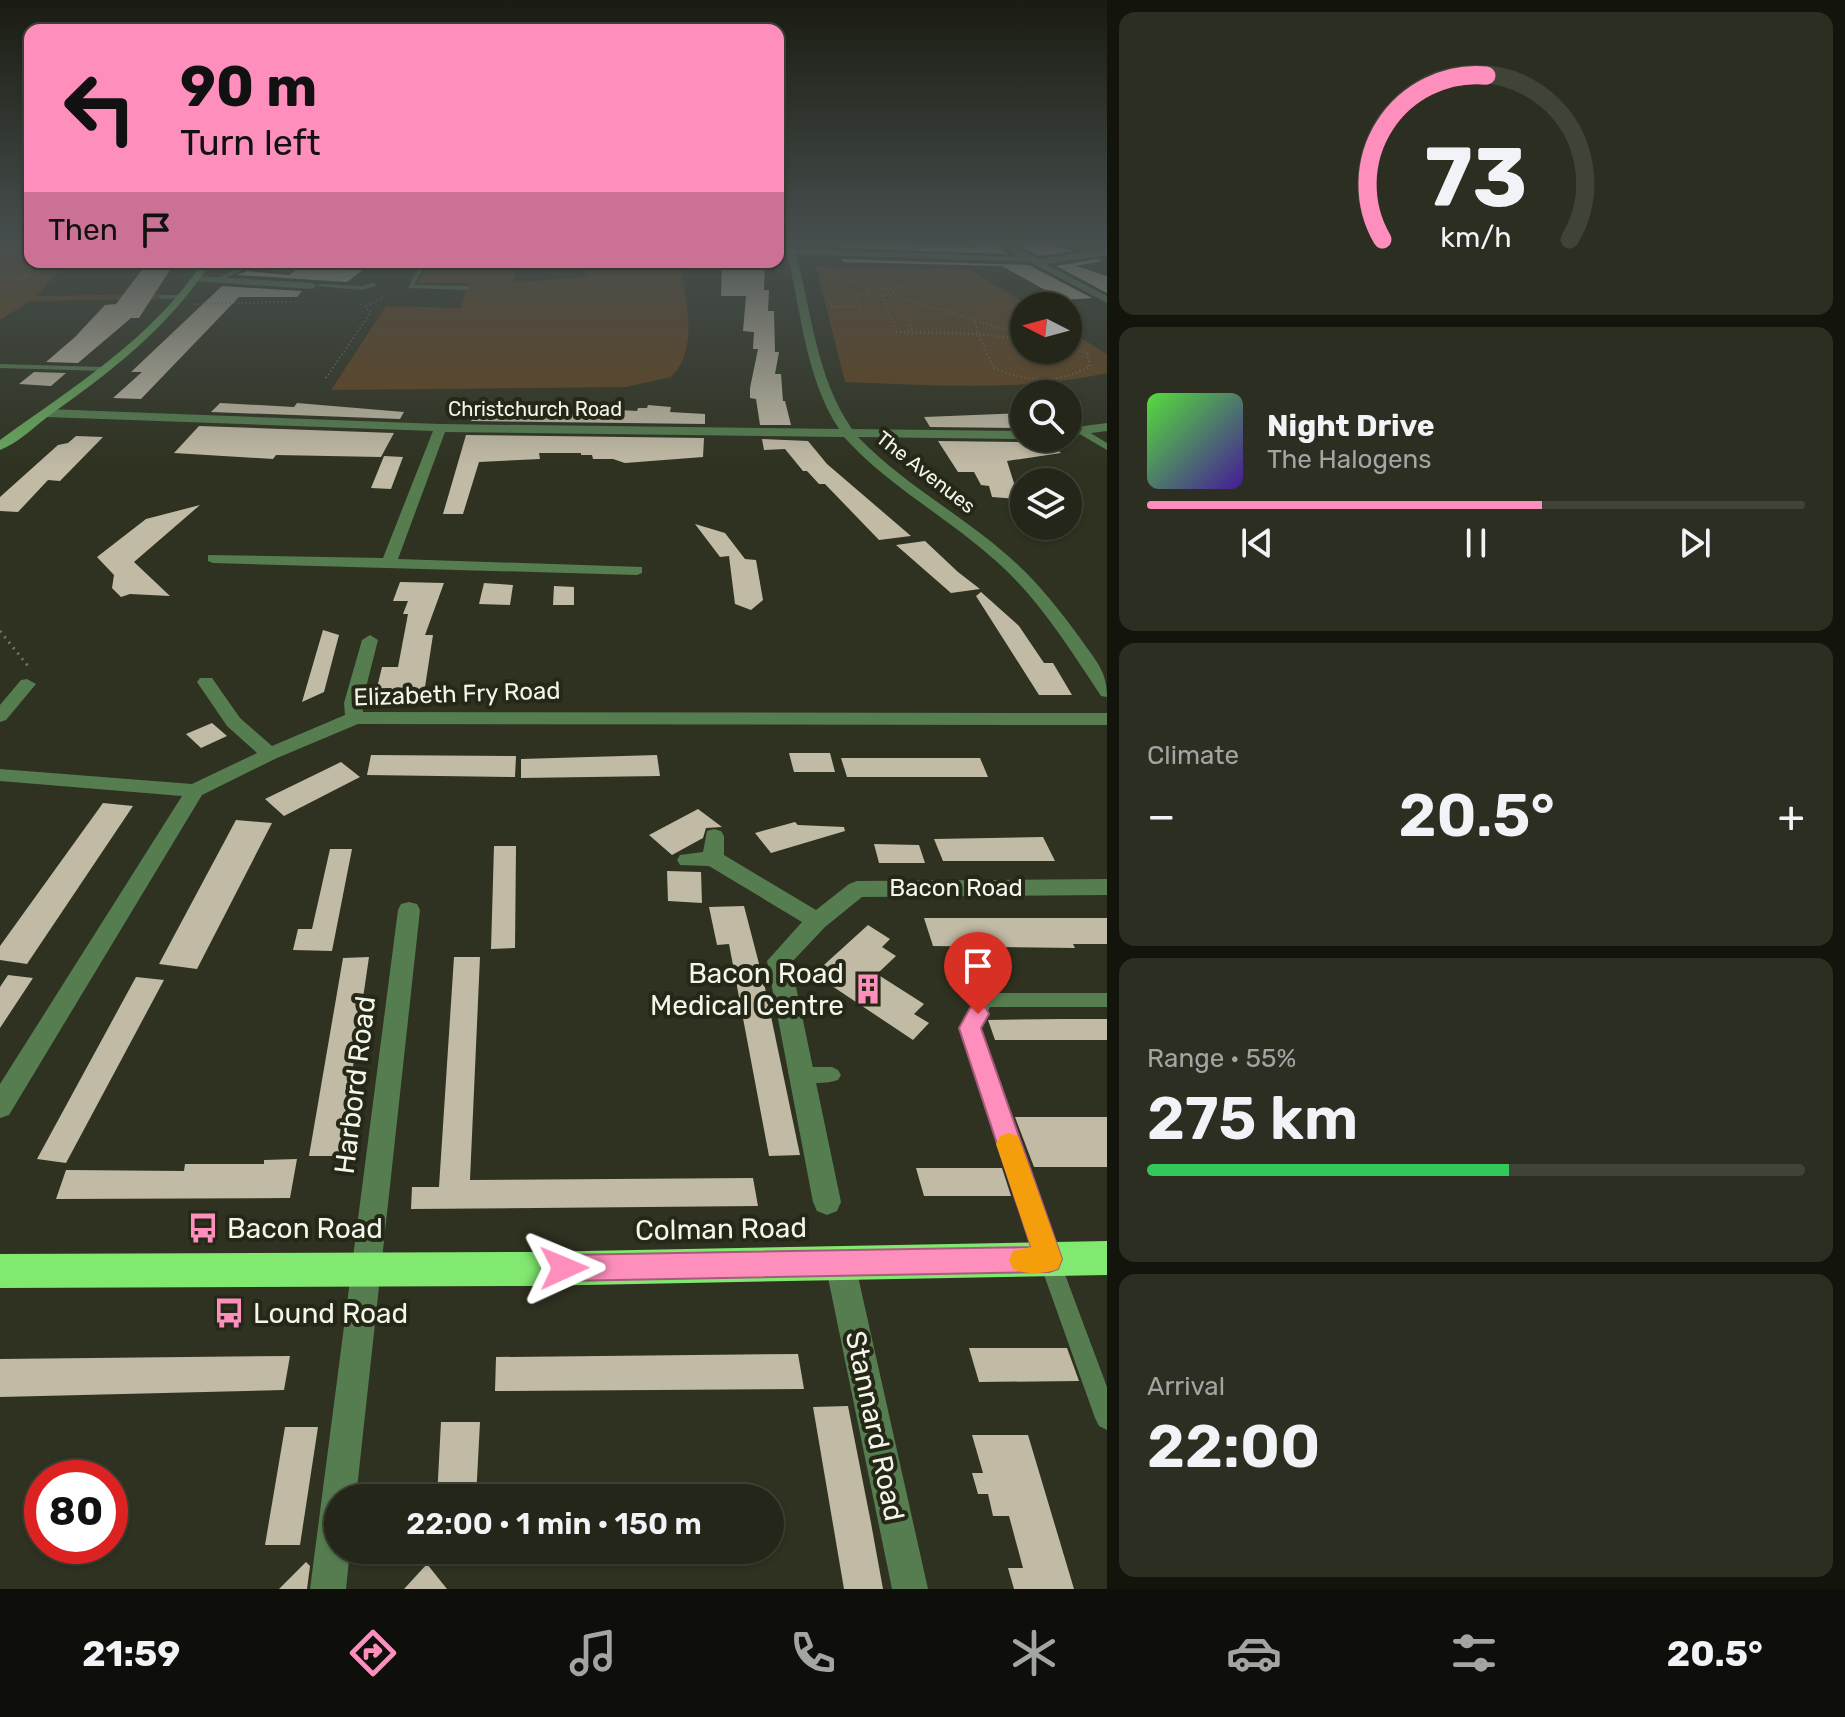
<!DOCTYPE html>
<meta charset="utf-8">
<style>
:root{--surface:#232618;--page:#2b2e21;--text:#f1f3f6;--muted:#a3a5a2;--line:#404337;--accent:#fe8ebc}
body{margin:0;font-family:Rubik,sans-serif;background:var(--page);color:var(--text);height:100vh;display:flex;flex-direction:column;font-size:30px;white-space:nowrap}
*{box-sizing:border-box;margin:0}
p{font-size:26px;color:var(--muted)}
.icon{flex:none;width:44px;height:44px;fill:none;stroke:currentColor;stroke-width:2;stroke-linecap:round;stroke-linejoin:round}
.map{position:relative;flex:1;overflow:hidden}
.drawer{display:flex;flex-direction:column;gap:12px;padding:12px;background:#13150d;width:738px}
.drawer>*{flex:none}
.guide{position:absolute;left:24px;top:24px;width:760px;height:244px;border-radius:16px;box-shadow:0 2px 6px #0004,0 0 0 2px var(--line);background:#fe8ebc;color:#111;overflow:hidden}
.needle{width:52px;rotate:276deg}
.tools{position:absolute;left:1010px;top:292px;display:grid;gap:16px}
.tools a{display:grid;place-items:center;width:72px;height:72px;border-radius:50%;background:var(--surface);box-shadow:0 2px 6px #0004,0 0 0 2px var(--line);font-size:40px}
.speed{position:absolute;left:24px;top:1460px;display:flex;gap:16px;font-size:40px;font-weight:700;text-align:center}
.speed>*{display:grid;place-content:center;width:104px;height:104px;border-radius:50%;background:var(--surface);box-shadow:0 2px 6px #0004,0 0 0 2px var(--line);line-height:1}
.speed .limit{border:12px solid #d22;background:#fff;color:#111}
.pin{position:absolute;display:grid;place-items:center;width:68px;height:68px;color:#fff;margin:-82px -34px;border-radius:50% 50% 50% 0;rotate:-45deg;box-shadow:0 0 8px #0007}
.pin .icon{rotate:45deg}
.me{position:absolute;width:88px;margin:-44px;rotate:89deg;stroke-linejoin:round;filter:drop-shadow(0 0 6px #0008)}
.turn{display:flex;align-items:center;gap:28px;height:168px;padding:0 24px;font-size:36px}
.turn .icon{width:104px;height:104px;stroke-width:2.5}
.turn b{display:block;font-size:56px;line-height:68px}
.then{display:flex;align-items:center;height:76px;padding:0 24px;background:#0003;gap:16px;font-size:30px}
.big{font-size:60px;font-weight:600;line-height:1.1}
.drawer .card{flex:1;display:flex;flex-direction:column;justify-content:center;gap:12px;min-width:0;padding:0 28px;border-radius:16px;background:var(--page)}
.drawer .dial{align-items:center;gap:0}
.dial svg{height:208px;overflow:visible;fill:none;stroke:var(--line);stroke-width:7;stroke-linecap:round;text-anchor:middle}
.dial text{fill:var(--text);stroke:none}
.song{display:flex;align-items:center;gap:24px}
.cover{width:96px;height:96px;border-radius:12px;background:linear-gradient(135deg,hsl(110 70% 55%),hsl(260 70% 35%))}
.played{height:8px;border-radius:4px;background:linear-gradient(90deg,var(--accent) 60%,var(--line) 60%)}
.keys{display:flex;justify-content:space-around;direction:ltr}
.heat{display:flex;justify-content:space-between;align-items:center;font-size:44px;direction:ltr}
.charge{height:12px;border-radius:6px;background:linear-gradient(90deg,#34c759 55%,var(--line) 0)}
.trip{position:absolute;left:324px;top:1484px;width:460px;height:80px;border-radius:40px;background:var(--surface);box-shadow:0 2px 6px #0004,0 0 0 2px var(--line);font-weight:600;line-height:80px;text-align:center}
.menu{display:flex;height:128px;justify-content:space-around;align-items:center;background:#0e0f0a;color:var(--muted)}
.menu .icon{width:56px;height:56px}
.menu .active{color:var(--accent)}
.menu b{font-size:36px;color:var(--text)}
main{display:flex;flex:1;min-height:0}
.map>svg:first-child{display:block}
</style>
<main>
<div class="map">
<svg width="1107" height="1589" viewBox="0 0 1107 1589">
<rect width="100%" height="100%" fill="#2f3220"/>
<g fill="#64431d">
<path d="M 0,245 L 30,245 L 30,262 L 66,262 L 37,296 L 164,294 L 160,299 L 30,301 L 0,320 Z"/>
<path d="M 604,262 L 679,262 C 686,298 700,348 671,377 L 626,387 L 331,390 L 386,306 L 460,308 L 469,283 L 418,283 L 427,268 L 516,269 L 513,282 C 538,282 561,278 587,277 L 583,266 Z"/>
<path d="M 816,267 L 971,270 L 1029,306 L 1024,306 L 1024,350 L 1068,350 L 1068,330 L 1107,354 L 1107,373 C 1019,392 935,385 845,382 Z"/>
</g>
<g fill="#c1baa5">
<path d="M 842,245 L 977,247 L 975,245 L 997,245 L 1008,254 L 842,248 Z"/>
<path d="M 1016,245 L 1054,245 L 1073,251 L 1039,256 Z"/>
<path d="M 842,259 L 1029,265 L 1092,298 L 1063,300 L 1002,266 L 842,262 Z"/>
<path d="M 1098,259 L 1102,261 L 1076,266 L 1107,276 L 1107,293 L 1056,266 Z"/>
<path d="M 148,262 L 175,262 L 139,318 L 131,318 L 78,363 L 46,362 L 75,337 L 105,305 L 116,304 Z"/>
<path d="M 262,262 L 373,262 L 347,282 L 237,275 L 247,271 L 289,275 L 295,271 L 289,265 Z"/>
<path d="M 722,262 L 765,262 L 764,290 L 769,290 L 768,311 L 774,311 L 775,352 L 779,352 L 775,374 L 781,374 L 783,401 L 785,401 L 791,425 L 760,425 L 756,399 L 750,398 L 750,388 L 758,349 L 753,349 L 754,332 L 743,331 L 746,296 L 721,296 Z"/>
<path d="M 222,286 L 302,291 L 297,297 L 239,297 L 141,399 L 113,398 L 142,372 L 131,372 Z"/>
<path d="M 34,372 L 66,373 L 51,386 L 19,384 Z"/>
<path d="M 220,403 L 294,407 L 297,403 L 404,412 L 400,419 L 211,412 Z"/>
<path d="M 648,405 L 671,407 L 670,412 L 705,414 L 705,424 L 471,421 L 474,411 L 480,410 L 574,414 L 575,411 L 601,413 L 603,409 L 637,411 L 638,408 L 647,408 Z"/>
<path d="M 1024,413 L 1024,428 L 930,427 L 924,417 Z"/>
<path d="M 199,426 L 394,433 L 381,457 L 276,455 L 273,459 L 174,453 Z"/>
<path d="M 466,435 L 704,438 L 703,457 L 625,463 L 613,459 L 593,459 L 592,455 L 581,455 L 581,453 L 539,453 L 540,459 L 479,462 L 463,514 L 443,514 Z"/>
<path d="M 76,436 L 103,437 L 60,481 L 48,480 L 18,512 L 0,511 L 0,497 L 58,445 L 68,443 Z"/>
<path d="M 1030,438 L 1042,438 L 1061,453 L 1007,461 L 1019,499 L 992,497 L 989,486 L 981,485 L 974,472 L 958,472 L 938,441 L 1024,442 Z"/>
<path d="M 762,439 L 808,441 L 827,464 L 911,536 L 879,540 L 825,484 L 819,484 L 807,471 L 803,471 L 785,449 L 764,450 Z"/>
<path d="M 384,456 L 403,457 L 391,489 L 371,488 Z"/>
<path d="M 200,505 L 134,562 L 170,596 L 130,594 L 121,597 L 112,588 L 114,575 L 97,557 L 146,519 Z"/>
<path d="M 695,524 L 725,533 L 745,559 L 756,560 L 763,600 L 751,610 L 735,604 L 729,556 L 720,557 Z"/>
<path d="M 925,541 L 958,572 L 980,589 L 951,593 L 896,545 Z"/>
<path d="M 400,582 L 444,583 L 425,635 L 433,635 L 423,700 L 374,700 L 382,667 L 398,667 L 408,614 L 403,614 L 408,601 L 393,601 Z"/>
<path d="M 484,583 L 513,585 L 510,605 L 479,604 Z"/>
<path d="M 554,586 L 574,587 L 574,605 L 553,605 Z"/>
<path d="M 981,592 L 1019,626 L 1044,663 L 1053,663 L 1072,695 L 1039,695 L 976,596 Z"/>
<path d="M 323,630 L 339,635 L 324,692 L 302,702 Z"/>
<path d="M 212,723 L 227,736 L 201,748 L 186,734 Z"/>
<path d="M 789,753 L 830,753 L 835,772 L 794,772 Z"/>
<path d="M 371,755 L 516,756 L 515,777 L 367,775 Z"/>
<path d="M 657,755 L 660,776 L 521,778 L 521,759 Z"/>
<path d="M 841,758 L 980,758 L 988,777 L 847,777 Z"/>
<path d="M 341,762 L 360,777 L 284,816 L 265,799 Z"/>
<path d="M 103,803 L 133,806 L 27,964 L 0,960 L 0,946 Z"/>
<path d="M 698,809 L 722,827 L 706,828 L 703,838 L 672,855 L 649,835 Z"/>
<path d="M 236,820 L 272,823 L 197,969 L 159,964 Z"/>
<path d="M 795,822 L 798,825 L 844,827 L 845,831 L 771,853 L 755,833 Z"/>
<path d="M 1043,837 L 1055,861 L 943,861 L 934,839 Z"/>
<path d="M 874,844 L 919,845 L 925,863 L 879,863 Z"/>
<path d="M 494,846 L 516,846 L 515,948 L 491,949 Z"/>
<path d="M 330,849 L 352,849 L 332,951 L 293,950 L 298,929 L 312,929 Z"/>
<path d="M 667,871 L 701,872 L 702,903 L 668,901 Z"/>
<path d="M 744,906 L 764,983 L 800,1155 L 769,1156 L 729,944 L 717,945 L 709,907 Z"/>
<path d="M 924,918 L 1107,918 L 1107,944 L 1073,944 L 1075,948 L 933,946 Z"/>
<path d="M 868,925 L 890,939 L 882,947 L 896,956 L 877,974 L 924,1004 L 914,1014 L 929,1023 L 913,1040 L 814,974 Z"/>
<path d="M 369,957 L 340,1156 L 309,1156 L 343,958 Z"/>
<path d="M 454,957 L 480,957 L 470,1180 L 753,1178 L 758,1206 L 411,1209 L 412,1187 L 439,1187 Z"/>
<path d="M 8,975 L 33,978 L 0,1028 L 0,987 Z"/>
<path d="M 136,977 L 164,980 L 66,1163 L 37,1159 Z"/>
<path d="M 1062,1019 L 1107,1019 L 1107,1040 L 995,1040 L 988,1020 Z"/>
<path d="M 1015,1117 L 1107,1117 L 1107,1167 L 1034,1167 Z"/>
<path d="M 297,1159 L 290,1198 L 56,1199 L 66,1170 L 184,1171 L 185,1164 L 264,1164 L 264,1160 Z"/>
<path d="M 916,1168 L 1002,1168 L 1011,1196 L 924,1196 Z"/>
<path d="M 969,1348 L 1067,1348 L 1079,1381 L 979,1382 Z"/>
<path d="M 798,1354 L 804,1389 L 495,1391 L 496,1357 Z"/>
<path d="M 290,1356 L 284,1390 L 0,1397 L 0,1359 Z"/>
<path d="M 848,1406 L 871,1523 L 883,1589 L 844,1589 L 813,1407 Z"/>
<path d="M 441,1422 L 480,1422 L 476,1498 L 437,1498 Z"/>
<path d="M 285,1427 L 318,1427 L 300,1545 L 265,1545 Z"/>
<path d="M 972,1435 L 1028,1435 L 1074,1589 L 1014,1589 L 1008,1568 L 1023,1568 L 1009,1516 L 993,1516 L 988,1494 L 978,1494 L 972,1473 L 983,1473 Z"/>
<path d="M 306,1562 L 310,1566 L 307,1589 L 279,1589 Z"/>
<path d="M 427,1564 L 447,1589 L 404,1589 Z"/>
</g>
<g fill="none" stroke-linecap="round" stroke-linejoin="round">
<g stroke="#727565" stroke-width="2" stroke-dasharray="1 3" stroke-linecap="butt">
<path d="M 0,255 L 12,245"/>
<path d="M 819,266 L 828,276 L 895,292 L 882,296 L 866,290 L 870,288"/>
<path d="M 301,267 L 325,269 L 335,262"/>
<path d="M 339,272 L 353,262"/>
<path d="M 0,277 L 25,277"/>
<path d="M 891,289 L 932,282"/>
<path d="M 0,290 L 10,292 L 40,262"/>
<path d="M 891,295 L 1024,335"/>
<path d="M 882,296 L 897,332"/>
<path d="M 194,304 L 293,302"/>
<path d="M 366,306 L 382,299 L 382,293"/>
<path d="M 831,307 L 860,306 L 856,295 L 870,293"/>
<path d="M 910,325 L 913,332"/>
<path d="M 896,332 L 978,334 L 975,320"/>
<path d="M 1024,339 L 978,334 L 994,368 C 1025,382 1060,384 1090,366 L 1087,353 L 1068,347"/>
<path d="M 326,378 L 371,312 L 358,302"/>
</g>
<path stroke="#727565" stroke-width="3" stroke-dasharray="2 5" stroke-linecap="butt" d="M 0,631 L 28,666"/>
<g fill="#557d4f" fill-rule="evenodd">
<path d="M 421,262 L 427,262 L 414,285 L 467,286 L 470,288 L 467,290 L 408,288 Z"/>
<path d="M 247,266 L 289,268 L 292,270 L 289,272 L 249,269 Z"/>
<path d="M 241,267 L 246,268 L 223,279 L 218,278 Z"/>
<path d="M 374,283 L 376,286 L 361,290 L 317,286 L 320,284 L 361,286 Z"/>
<path d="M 185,295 L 187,298 L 162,299 L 159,297 L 162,295 Z"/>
<path d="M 0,364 L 105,367 L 109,369 L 105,371 L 0,368 Z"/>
<path d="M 1078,429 L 1084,429 L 1107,443 L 1107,450 L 1078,433 Z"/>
<path d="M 985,993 L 1107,993 L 1107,1007 L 990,1007 L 979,1028 L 1042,1213 L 1107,1387 L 1107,1430 L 1099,1426 L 1095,1418 L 1022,1213 L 961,1028 L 979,995 Z"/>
<path d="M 803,1067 L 832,1067 L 838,1070 L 841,1075 L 838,1080 C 827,1084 808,1084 797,1080 L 794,1075 L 797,1070 Z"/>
</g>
<g fill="#557d4f" fill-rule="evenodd">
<path d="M 785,245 L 793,245 L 794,249 L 1020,257 L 1000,245 L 1010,245 L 1039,259 L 1107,249 L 1107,255 L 1046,264 L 1107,296 L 1107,303 L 1030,262 L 796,254 C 812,313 816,377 852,429 L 1024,431 L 1024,438 L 1027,438 L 1024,439 L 858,437 C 902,483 959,513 1007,555 C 1035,579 1058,608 1080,638 C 1095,660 1107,670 1107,697 L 1101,696 C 1069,648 1039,599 996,561 C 947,517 888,486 844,437 L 445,432 L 398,559 L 642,567 L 642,573 L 637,575 L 213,563 L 208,561 L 208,555 L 383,558 L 433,431 L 47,417 L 41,413 L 47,409 L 440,424 L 839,429 C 805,377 802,313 787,254 L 778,254 L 778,248 L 786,249 Z"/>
<path d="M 197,276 L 312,283 L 317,286 L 312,289 L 194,281 Z"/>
<path d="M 1107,423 L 1107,431 L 1068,436 L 1068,428 Z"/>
<path d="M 370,635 L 378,640 L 362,703 L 363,712 L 1107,713 L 1107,725 L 358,724 L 277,758 L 202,795 L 9,1115 L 0,1118 L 0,1084 L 182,796 L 0,781 L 0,769 L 192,784 L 257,753 L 227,726 L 197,682 L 200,678 L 212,678 L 240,718 L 272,746 L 345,715 L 344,703 L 362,640 Z"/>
<path d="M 27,679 L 36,684 L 6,720 L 0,722 L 0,705 L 21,680 Z"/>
<path d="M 714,829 L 721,831 L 724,836 L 724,855 L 816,910 L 849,884 L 857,881 L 1107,879 L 1107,895 L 862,897 L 825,927 L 791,963 L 841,1202 L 837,1211 L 827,1215 L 817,1211 L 813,1202 L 767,961 L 802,922 L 709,866 L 680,865 L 677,860 L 680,855 L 703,852 L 707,831 Z"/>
<path d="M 409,902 L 417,904 L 420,910 L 356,1498 L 338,1498 L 338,1550 L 350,1550 L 346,1589 L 310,1589 L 398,910 L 401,904 Z"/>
<path d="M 840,1249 L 851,1253 L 855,1263 L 928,1589 L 892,1589 L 825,1263 L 829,1253 Z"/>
</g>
<path fill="#68a85d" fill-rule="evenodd" d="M 203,262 L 211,262 C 169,328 109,373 46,418 C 32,429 16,444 0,450 L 0,440 C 73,387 152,339 203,262 Z"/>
<path fill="#81e870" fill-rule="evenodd" d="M 1107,1241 L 1107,1275 L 533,1286 L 0,1288 L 0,1254 L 533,1252 Z"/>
</g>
<linearGradient id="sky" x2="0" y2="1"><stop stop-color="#1a1c12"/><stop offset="0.52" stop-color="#474f4e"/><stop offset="1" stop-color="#474f4e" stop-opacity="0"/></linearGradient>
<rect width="1107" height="467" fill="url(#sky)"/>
<path fill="#fe8ebc" stroke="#a55c7a" stroke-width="2" d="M 978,1005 L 986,1008 L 989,1014 L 981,1028 L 1062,1259 L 1058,1269 L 1049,1272 L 564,1281 L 554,1277 L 550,1268 L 554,1259 L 564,1255 L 1031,1247 L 959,1028 L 970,1008 Z"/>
<path fill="#f59e0b" d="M 1009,1133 L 1018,1136 L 1021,1144 L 1062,1259 L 1058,1269 C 1044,1274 1027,1275 1013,1269 L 1009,1260 L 1013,1251 L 1031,1247 L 996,1144 L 1000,1136 Z"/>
<defs>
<g id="building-bare" transform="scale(2.4)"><path d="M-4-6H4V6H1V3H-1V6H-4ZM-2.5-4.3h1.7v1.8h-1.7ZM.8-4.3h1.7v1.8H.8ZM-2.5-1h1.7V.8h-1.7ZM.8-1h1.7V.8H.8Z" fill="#fe8ebc" stroke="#252816" stroke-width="2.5" paint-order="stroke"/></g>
<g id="bus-bare" transform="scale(2.4)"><path d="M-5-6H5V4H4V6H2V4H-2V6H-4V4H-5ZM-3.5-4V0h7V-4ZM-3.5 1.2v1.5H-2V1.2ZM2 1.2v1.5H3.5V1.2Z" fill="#fe8ebc" stroke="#252816" stroke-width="2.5" paint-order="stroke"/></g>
</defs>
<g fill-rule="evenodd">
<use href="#building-bare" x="868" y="989"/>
<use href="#bus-bare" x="203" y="1228"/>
<use href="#bus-bare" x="229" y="1313"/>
</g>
<g text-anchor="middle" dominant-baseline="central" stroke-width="8" stroke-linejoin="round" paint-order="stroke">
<g font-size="20" fill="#f3f6ea" stroke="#252816">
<text x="535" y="409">Christchurch Road</text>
<text transform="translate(926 472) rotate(38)">The Avenues</text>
</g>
<g font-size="24" fill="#f3f6ea" stroke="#252816">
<text transform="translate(457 694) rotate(-2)">Elizabeth Fry Road</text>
<text x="956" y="888">Bacon Road</text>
</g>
<g font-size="28" fill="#f3f6ea" stroke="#252816" text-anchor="start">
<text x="844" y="973" text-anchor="end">Bacon Road<tspan x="844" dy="32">Medical Centre</tspan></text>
<text x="227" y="1228">Bacon Road</text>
<text x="253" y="1313">Lound Road</text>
</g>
<g font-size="28" fill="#f3f6ea" stroke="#252816">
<text transform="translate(355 1085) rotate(-83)">Harbord Road</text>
<text transform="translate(721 1229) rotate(-1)">Colman Road</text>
<text transform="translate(875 1426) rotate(78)">Stannard Road</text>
</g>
</g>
</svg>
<div class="tools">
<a><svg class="needle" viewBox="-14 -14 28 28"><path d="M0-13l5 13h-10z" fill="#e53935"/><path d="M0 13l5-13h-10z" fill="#a3a5a2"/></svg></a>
<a><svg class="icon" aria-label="search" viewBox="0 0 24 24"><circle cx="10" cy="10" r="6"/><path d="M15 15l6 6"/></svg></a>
<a><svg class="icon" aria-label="layers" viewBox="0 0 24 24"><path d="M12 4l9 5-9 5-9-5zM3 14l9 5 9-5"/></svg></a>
</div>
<div class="speed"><div class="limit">80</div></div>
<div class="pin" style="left:978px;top:1014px;background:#d93025"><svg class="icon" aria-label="arrive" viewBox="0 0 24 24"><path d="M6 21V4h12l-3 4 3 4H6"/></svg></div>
<svg class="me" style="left:564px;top:1268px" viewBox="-20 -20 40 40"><path d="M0-17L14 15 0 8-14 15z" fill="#fe8ebc" stroke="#fff" stroke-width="4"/></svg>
<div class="trip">22:00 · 1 min · 150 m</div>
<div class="guide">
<div class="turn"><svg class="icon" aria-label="left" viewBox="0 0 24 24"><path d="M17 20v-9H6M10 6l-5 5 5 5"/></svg><div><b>90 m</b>Turn left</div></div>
<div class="then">Then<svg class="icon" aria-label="arrive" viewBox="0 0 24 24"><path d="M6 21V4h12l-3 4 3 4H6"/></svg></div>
</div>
</div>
<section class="drawer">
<div class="card dial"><svg viewBox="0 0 100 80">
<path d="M14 69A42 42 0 1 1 86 69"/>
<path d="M14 69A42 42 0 0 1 54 6" stroke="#fe8ebc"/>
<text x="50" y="56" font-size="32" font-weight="700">73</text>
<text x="50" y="72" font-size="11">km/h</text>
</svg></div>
<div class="card">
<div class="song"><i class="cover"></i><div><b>Night Drive</b><p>The Halogens</p></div></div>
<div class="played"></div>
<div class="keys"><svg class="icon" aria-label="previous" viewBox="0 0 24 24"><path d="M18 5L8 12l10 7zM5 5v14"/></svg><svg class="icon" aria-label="pause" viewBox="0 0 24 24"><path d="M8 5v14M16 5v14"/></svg><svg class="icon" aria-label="next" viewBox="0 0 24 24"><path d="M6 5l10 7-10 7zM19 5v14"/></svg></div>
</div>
<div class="card"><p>Climate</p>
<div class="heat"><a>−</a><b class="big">20.5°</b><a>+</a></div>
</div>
<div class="card"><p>Range · 55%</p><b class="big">275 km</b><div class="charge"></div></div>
<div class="card"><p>Arrival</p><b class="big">22:00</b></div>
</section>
</main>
<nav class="menu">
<b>21:59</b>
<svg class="icon active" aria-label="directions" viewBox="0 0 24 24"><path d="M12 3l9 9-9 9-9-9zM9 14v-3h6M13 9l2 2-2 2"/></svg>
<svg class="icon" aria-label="music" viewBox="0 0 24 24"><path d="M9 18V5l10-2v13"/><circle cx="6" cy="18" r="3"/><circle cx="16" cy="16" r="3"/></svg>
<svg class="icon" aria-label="phone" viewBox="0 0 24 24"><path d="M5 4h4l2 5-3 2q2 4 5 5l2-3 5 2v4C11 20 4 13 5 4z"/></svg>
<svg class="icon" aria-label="climate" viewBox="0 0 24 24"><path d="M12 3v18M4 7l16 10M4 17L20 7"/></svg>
<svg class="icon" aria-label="car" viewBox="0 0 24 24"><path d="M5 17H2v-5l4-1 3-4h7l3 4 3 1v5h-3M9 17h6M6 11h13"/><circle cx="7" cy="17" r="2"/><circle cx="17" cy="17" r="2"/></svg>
<svg class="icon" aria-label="filters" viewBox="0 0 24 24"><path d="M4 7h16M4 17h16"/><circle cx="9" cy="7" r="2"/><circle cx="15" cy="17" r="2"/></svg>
<b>20.5°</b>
</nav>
